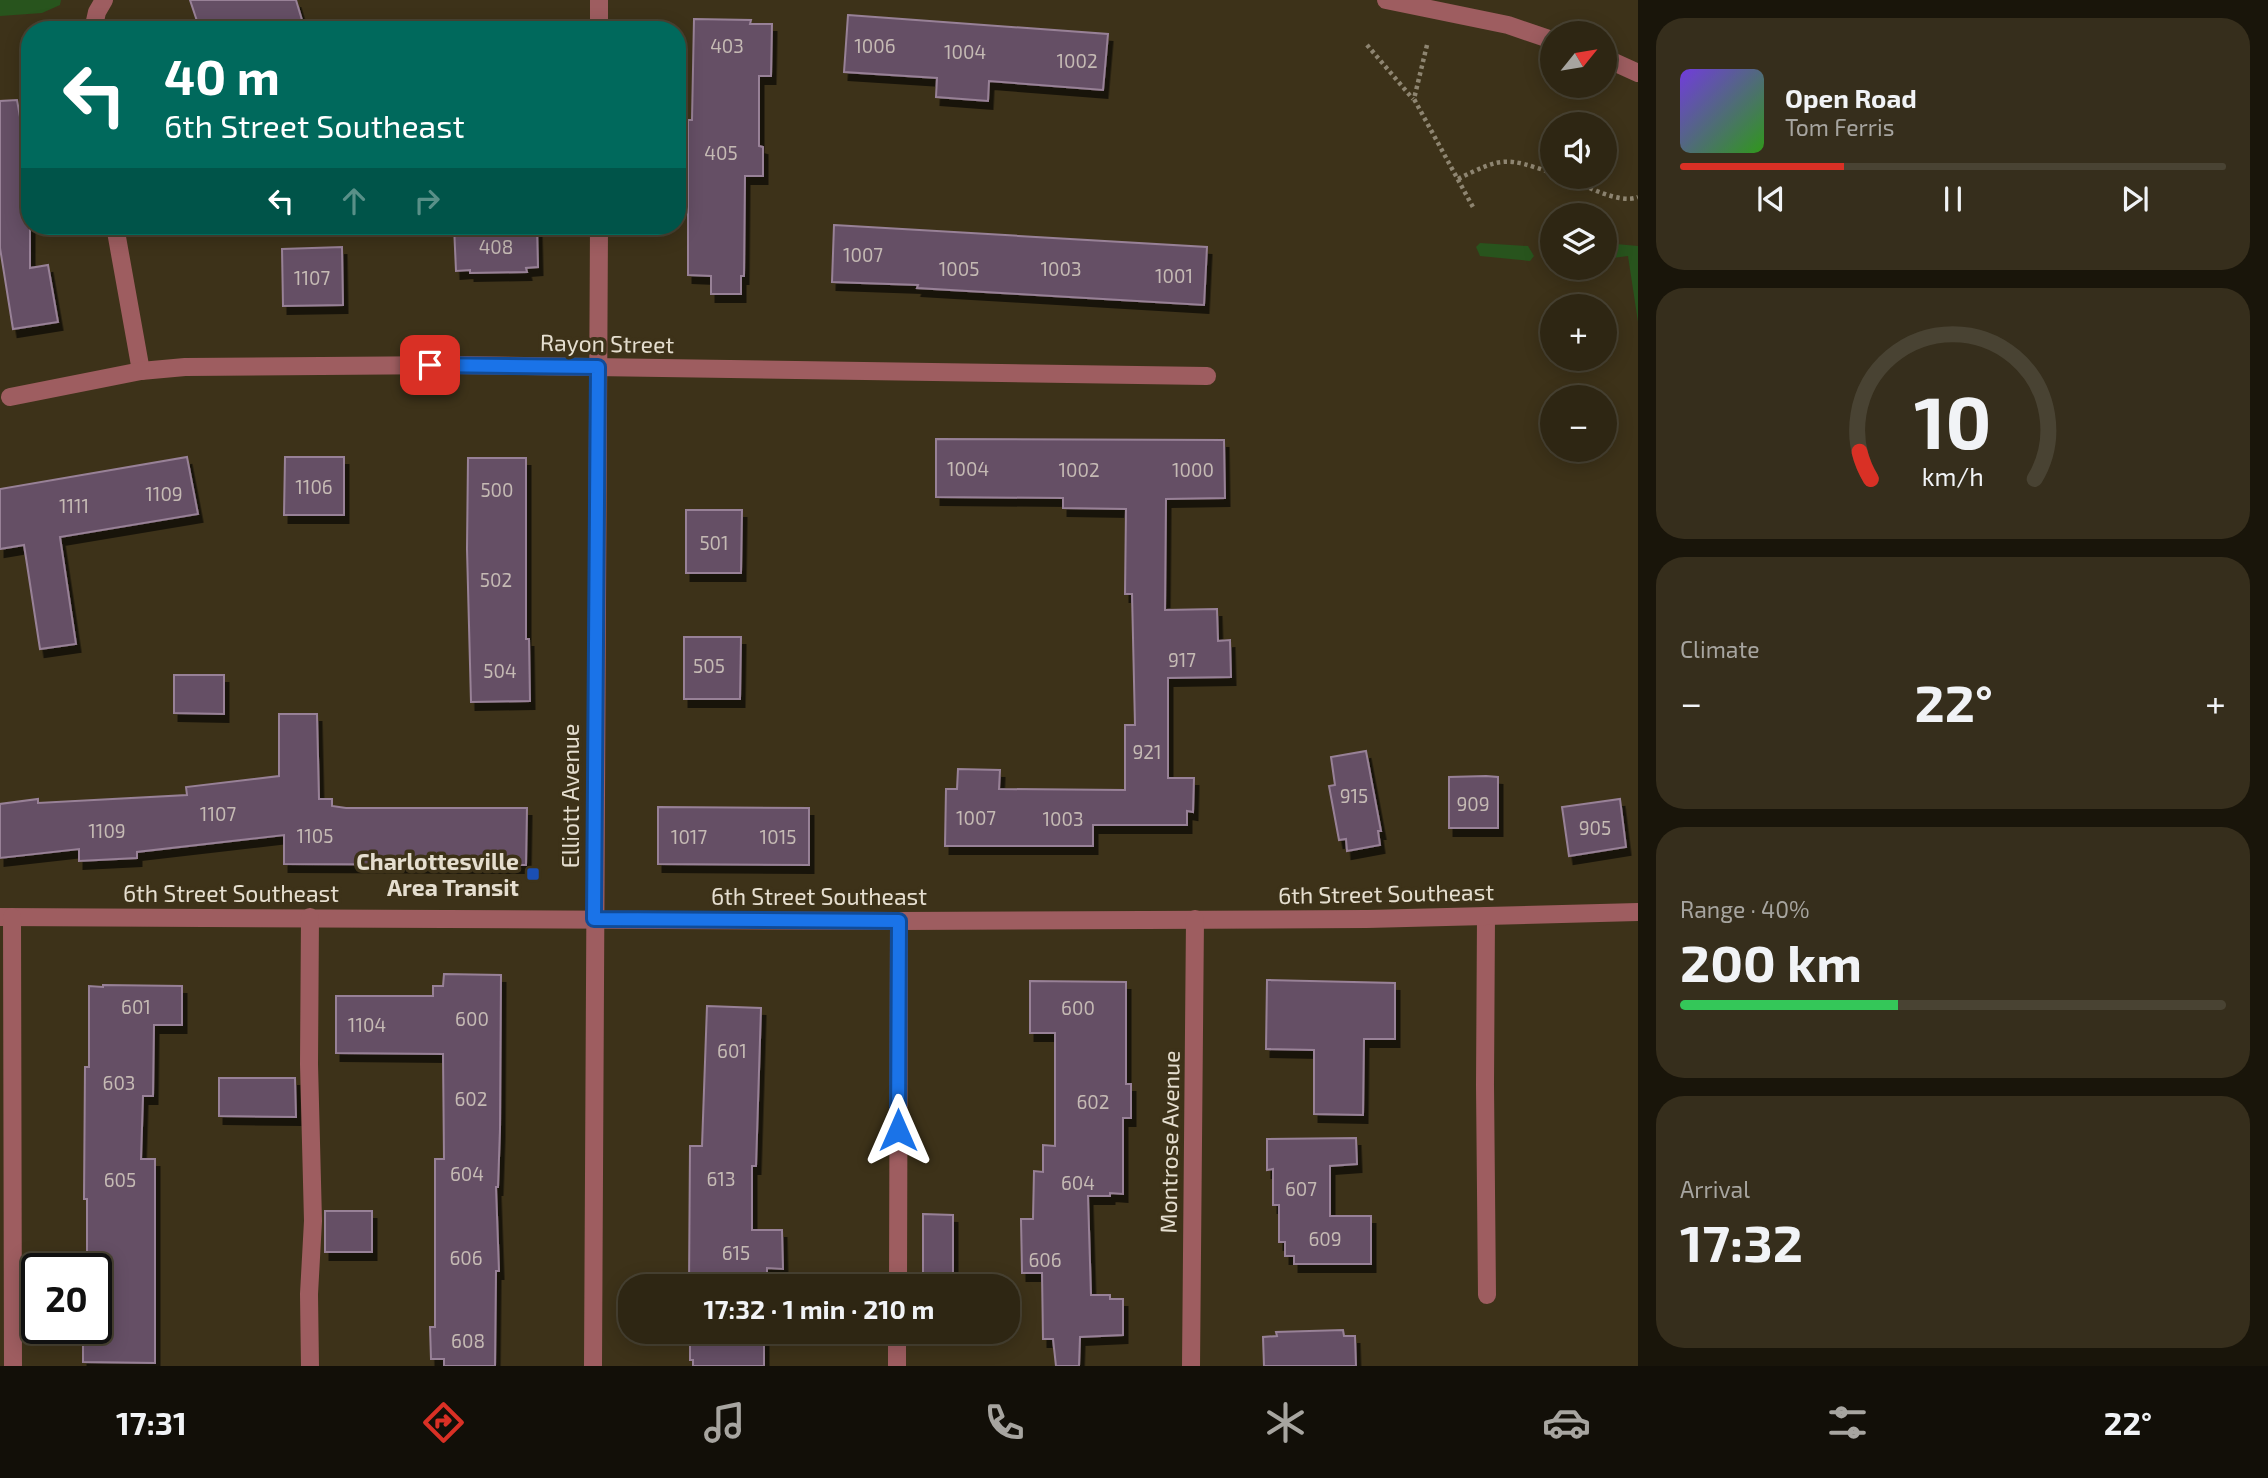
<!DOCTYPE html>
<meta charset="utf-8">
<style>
:root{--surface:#2e2613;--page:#362e1c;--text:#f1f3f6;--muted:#a7a5a0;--line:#494333;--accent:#d93025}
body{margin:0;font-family:"Exo 2",sans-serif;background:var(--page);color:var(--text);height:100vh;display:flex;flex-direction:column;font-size:26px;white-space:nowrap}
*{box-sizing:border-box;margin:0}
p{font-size:23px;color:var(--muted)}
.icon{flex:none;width:38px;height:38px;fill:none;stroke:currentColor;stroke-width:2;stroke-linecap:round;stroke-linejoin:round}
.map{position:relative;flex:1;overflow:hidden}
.panel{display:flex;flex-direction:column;gap:18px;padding:18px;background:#19150a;width:630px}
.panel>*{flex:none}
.guide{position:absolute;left:21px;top:21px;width:665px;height:214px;border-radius:28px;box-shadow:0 4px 18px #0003,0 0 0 2px var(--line);background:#00695c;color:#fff;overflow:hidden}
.needle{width:46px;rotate:60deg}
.tools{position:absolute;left:1540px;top:21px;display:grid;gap:14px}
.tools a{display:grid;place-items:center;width:77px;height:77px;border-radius:50%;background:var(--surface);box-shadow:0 4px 18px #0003,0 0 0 2px var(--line);font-size:35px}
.speed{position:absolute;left:21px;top:1253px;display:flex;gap:14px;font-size:35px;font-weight:700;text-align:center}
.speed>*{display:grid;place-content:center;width:91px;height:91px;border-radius:50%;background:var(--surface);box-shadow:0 4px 18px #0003,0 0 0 2px var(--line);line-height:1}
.speed .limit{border:4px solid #111;border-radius:10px;background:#fff;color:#111}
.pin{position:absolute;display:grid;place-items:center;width:60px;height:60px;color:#fff;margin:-30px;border-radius:14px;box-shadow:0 4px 10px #0006}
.me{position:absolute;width:77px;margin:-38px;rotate:0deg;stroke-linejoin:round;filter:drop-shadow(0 0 5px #0008)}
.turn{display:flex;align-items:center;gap:24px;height:147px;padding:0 28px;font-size:32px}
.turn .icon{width:91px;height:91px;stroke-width:2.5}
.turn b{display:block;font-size:49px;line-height:60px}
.lanes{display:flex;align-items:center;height:66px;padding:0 28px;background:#0003;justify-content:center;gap:35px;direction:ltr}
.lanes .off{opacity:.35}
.big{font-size:52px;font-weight:700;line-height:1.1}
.panel .card{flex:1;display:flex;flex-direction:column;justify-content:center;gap:10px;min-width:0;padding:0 24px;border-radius:28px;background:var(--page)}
.panel .dial{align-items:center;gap:0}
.dial svg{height:182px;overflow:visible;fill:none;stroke:var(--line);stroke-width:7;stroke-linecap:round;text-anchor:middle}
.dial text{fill:var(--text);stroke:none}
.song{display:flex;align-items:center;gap:21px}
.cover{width:84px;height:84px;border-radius:10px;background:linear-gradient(135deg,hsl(260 70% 55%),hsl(110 70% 35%))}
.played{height:7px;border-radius:4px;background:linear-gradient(90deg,var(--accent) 30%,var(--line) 30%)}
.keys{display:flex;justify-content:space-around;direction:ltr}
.heat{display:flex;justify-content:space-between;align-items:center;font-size:38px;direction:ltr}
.charge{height:10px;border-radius:5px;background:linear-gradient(90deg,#34c759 40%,var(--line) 0)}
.trip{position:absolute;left:618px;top:1274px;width:402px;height:70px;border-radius:28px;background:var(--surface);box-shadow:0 4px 18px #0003,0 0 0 2px var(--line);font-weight:700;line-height:70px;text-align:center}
.menu{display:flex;height:112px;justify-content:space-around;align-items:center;background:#120f08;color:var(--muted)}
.menu .icon{width:49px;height:49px}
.menu .selected{color:var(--accent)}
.menu b{font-size:32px;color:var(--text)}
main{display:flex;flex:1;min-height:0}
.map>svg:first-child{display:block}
</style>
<main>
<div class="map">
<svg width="1638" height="1366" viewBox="0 0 1638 1366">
<defs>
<filter id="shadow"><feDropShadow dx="4.5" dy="8" stdDeviation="0" flood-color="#0009"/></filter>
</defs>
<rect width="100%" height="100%" fill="#3d3219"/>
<g fill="#28541d">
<path d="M 0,0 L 61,0 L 60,5 L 42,13 L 0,16 Z"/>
<path d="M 1480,243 L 1528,246 L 1534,256 L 1530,261 L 1480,256 L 1476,247 Z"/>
<path d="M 1605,243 L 1638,246 L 1638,322 L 1628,256 L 1605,259 Z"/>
</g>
<g fill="#655065" stroke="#988197" stroke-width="2" filter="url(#shadow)">
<path d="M 190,0 L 296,0 L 305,30 L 200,30 Z"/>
<path d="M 848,15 L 1108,34 L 1103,90 L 989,81 L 988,101 L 936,97 L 937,78 L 844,72 Z"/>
<path d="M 694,19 L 751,20 L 750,24 L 772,24 L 771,76 L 759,76 L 759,146 L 763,147 L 763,176 L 745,176 L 744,276 L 741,276 L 741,294 L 711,294 L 711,276 L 688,275 L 688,120 L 692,120 Z"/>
<path d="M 17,100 L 30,173 L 30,268 L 48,265 L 58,322 L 13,329 L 0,248 L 0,101 Z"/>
<path d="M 834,225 L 1207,247 L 1204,305 L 917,288 L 918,285 L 832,282 Z"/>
<path d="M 454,226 L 537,226 L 538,267 L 526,268 L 527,272 L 470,273 L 470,270 L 456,271 Z"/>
<path d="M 342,247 L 343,305 L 283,306 L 282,249 Z"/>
<path d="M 936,439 L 1224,440 L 1225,498 L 1166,499 L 1165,610 L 1217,609 L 1218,641 L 1230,640 L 1231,677 L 1168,678 L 1168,778 L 1194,778 L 1193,812 L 1187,811 L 1187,825 L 1093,825 L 1093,846 L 945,846 L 946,789 L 957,789 L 958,769 L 1000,770 L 999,789 L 1125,790 L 1125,725 L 1135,725 L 1132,594 L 1125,594 L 1126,509 L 1063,508 L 1063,498 L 936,497 Z"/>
<path d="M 187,457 L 198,514 L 60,537 L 76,644 L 40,649 L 24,545 L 0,549 L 0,489 Z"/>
<path d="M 285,457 L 344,457 L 344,515 L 284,515 Z"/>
<path d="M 468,458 L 526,458 L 526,639 L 529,639 L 530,701 L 471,702 L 467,549 Z"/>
<path d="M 686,510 L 742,510 L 741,573 L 686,573 Z"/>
<path d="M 684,637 L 741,637 L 740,699 L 684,699 Z"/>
<path d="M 174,675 L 224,675 L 224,714 L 174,713 Z"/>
<path d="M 279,714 L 317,714 L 319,799 L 332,799 L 332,806 L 346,808 L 527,808 L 526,865 L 284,864 L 284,835 L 137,852 L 137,858 L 79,861 L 79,849 L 0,858 L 0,804 L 38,799 L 38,803 L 187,795 L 186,787 L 279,776 Z"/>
<path d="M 1366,751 L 1381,831 L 1378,831 L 1380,845 L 1347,851 L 1346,839 L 1339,840 L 1329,786 L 1335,785 L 1331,757 Z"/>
<path d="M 1486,776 L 1498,777 L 1498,828 L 1449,828 L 1449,777 Z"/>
<path d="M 1620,799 L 1626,847 L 1569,856 L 1562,807 Z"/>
<path d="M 658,807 L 809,808 L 809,865 L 658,864 Z"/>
<path d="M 444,974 L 501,975 L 500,1129 L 498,1187 L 496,1187 L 499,1271 L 496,1271 L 495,1366 L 444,1366 L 444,1359 L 431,1359 L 430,1327 L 435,1327 L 435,1159 L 444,1159 L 443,1054 L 336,1053 L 336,996 L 433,996 L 433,986 L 443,986 Z"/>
<path d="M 1267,980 L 1395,983 L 1395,1039 L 1364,1039 L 1363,1115 L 1314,1114 L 1314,1050 L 1266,1049 Z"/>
<path d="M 1030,981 L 1126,982 L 1126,1084 L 1131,1084 L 1131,1118 L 1123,1118 L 1123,1194 L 1110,1193 L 1110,1196 L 1088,1196 L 1091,1295 L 1110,1295 L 1110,1299 L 1123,1299 L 1123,1335 L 1080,1337 L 1079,1366 L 1056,1366 L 1053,1339 L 1043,1339 L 1042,1273 L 1022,1273 L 1021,1219 L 1033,1219 L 1034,1171 L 1043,1172 L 1043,1145 L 1055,1146 L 1055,1033 L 1030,1033 Z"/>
<path d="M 103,985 L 182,986 L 182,1025 L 154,1025 L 153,1096 L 143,1096 L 141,1159 L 155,1159 L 155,1363 L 83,1362 L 83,1328 L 96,1328 L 96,1269 L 87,1269 L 87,1199 L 84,1199 L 85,1067 L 89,1067 L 89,986 L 103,987 Z"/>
<path d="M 707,1006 L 761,1008 L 756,1166 L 752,1166 L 752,1230 L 782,1230 L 783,1269 L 767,1268 L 767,1281 L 764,1281 L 764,1286 L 689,1286 L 690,1146 L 702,1146 Z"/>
<path d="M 219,1078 L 295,1078 L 296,1117 L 219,1116 Z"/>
<path d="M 1356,1138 L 1357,1164 L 1330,1166 L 1330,1216 L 1371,1216 L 1371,1264 L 1294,1264 L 1294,1256 L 1285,1256 L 1285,1242 L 1279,1242 L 1279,1205 L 1273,1205 L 1273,1169 L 1267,1170 L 1267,1139 Z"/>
<rect x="325" y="1211" width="47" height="41"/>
<path d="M 923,1214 L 953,1215 L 953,1286 L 923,1286 Z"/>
<path d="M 1343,1330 L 1344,1336 L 1355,1336 L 1356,1366 L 1264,1366 L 1263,1337 L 1277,1336 L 1276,1332 Z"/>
<path d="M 690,1332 L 764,1332 L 764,1366 L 693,1366 L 693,1360 L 690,1360 Z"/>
</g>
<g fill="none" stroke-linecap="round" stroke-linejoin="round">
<g stroke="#8e8571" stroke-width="4.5" stroke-dasharray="3.5 3.5" stroke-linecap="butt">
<path d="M 1367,45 L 1413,99"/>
<path d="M 1427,45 L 1414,99 L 1474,209"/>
<path d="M 1564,177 C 1583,184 1619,205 1638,197"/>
<path d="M 1458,179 C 1502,157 1506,157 1552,173"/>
</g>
<g stroke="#9e5d60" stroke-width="18">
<path d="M 1386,0 L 1508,25 L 1552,40"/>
<path d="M 93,30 L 97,12 L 104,0"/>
<path d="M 599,30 L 599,0"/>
<path d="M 1605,58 L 1638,73"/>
<path d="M 115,226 L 141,371"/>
<path d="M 10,397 L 141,371 L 185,367 L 455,365 L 1207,376"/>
<path d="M 1486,916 L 1485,1085 L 1487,1295"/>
<path d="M 0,917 L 899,921 L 1367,919 L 1638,912"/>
<path d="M 12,917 L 13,1366"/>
<path d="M 310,917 L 309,1064 L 313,1221 L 309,1294 L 310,1366"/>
<path d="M 898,1286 L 899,921"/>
<path d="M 593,1366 L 599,226"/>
<path d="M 897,1366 L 897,1332"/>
<path d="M 1191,1366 L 1195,919"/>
</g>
</g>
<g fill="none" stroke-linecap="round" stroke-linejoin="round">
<g stroke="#114b97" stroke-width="18">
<path id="route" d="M 430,365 L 598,367 L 594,919 L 899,921 L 898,1130"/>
</g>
<use href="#route" stroke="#1a73e8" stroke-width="12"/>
</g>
<rect fill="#1a4fb4" stroke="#3d3219" stroke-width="2.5" x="526" y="867" width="14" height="14" rx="3.5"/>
<g text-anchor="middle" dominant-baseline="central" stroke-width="7" stroke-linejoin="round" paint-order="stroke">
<g font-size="19" fill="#c5bab4">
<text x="727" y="45">403</text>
<text x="875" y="45">1006</text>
<text x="965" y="51">1004</text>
<text x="1077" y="60">1002</text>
<text x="721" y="152">405</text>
<text x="496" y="246">408</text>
<text x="863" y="254">1007</text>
<text x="959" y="268">1005</text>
<text x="1061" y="268">1003</text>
<text x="1174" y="275">1001</text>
<text x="312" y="277">1107</text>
<text x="968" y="468">1004</text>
<text x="1079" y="469">1002</text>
<text x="1193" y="469">1000</text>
<text x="314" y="486">1106</text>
<text x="497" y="489">500</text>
<text x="164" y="493">1109</text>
<text x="74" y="505">1111</text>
<text x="714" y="542">501</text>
<text x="496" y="579">502</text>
<text x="1182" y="659">917</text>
<text x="709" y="665">505</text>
<text x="500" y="670">504</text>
<text x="1147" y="751">921</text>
<text x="1354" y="795">915</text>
<text x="1473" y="803">909</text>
<text x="218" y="813">1107</text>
<text x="976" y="817">1007</text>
<text x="1063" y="818">1003</text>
<text x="1595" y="827">905</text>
<text x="107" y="830">1109</text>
<text x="315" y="835">1105</text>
<text x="689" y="836">1017</text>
<text x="778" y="836">1015</text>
<text x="136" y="1006">601</text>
<text x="1078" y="1007">600</text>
<text x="472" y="1018">600</text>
<text x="367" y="1024">1104</text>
<text x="732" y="1050">601</text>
<text x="119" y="1082">603</text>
<text x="471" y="1098">602</text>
<text x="1093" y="1101">602</text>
<text x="467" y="1173">604</text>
<text x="721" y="1178">613</text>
<text x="120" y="1179">605</text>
<text x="1078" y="1182">604</text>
<text x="1301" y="1188">607</text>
<text x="1325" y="1238">609</text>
<text x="736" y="1252">615</text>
<text x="466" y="1257">606</text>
<text x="1045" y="1259">606</text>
<text x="468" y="1340">608</text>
</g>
<g font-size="23" fill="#e5decf" stroke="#3d3219">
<text transform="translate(607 343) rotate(1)">Rayon Street</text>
<text transform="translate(570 796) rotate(-90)">Elliott Avenue</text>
<text x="231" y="893">6th Street Southeast</text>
<text transform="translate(1386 893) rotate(-1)">6th Street Southeast</text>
<text x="819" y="896">6th Street Southeast</text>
<text transform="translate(1169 1142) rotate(-89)">Montrose Avenue</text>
</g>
<g font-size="23" font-weight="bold" fill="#e5decf" stroke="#3d3219" text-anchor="end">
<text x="519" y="861">Charlottesville<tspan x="519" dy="26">Area Transit</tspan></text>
</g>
</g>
</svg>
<div class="tools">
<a><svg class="needle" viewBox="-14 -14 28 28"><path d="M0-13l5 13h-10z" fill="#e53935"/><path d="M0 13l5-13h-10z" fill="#a7a5a0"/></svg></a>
<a><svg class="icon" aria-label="sound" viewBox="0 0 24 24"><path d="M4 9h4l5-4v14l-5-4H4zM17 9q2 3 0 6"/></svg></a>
<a><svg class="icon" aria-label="layers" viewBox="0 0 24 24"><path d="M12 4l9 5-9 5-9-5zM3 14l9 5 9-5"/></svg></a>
<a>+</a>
<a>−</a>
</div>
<div class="speed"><div class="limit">20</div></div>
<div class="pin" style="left:430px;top:365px;background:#d93025"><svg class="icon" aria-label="arrive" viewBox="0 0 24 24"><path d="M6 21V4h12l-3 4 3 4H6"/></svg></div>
<svg class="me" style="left:898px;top:1130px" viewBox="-20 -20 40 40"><path d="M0-17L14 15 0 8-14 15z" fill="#1a73e8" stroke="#fff" stroke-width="4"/></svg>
<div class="trip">17:32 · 1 min · 210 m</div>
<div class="guide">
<div class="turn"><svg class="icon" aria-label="left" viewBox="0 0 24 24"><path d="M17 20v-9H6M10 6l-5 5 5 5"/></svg><div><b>40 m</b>6th Street Southeast</div></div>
<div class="lanes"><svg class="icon" aria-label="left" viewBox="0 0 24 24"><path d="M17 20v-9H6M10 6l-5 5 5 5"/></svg><svg class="icon off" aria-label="ahead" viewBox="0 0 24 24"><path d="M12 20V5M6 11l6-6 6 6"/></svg><svg class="icon off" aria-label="right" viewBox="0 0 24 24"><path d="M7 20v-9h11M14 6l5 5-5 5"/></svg></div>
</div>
</div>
<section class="panel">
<div class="card">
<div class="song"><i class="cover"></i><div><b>Open Road</b><p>Tom Ferris</p></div></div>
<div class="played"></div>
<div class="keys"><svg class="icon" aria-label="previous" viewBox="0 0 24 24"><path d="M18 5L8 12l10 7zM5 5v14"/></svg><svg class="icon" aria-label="pause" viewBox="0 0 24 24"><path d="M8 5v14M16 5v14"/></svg><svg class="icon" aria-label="next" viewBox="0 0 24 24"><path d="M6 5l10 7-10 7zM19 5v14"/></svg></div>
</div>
<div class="card dial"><svg viewBox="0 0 100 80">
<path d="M14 69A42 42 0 1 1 86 69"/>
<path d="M14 69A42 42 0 0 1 9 57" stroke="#d93025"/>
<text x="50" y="56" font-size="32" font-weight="700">10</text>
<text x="50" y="72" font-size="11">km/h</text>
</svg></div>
<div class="card"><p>Climate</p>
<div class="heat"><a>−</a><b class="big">22°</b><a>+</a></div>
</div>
<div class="card"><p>Range · 40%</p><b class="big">200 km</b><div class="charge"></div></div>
<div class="card"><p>Arrival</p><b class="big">17:32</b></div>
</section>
</main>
<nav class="menu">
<b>17:31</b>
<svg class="icon selected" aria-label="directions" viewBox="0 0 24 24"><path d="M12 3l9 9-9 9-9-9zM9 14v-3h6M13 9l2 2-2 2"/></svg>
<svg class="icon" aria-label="music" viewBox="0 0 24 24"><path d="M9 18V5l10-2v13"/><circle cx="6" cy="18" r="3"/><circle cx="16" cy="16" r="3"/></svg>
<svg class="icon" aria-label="phone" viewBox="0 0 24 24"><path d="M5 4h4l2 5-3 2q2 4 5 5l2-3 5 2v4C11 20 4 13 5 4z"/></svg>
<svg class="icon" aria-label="climate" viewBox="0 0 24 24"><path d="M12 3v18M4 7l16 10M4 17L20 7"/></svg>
<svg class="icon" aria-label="car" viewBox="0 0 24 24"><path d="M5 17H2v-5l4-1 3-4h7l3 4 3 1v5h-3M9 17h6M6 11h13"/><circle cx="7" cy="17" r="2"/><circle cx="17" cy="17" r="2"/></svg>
<svg class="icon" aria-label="filters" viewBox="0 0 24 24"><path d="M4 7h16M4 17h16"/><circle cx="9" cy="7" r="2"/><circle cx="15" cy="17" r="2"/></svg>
<b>22°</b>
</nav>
